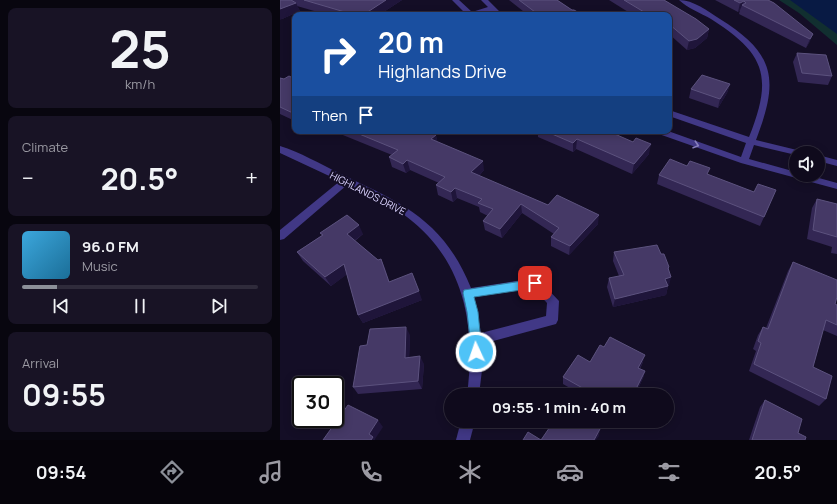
<!DOCTYPE html>
<meta charset="utf-8">
<style>
:root{--surface:#0f0a1c;--page:#181325;--text:#f1f3f6;--muted:#9b9aa3;--line:#2f2b3b;--accent:#8c9099}
body{margin:0;font-family:Manrope,sans-serif;background:var(--page);color:var(--text);height:100vh;display:flex;flex-direction:column;font-size:15px;white-space:nowrap}
*{box-sizing:border-box;margin:0}
p{font-size:13px;color:var(--muted)}
.icon{flex:none;width:22px;height:22px;fill:none;stroke:currentColor;stroke-width:2;stroke-linecap:round;stroke-linejoin:round}
.map{position:relative;flex:1;overflow:hidden}
.sheet{display:flex;flex-direction:column;gap:8px;padding:8px;background:#08060f;width:280px}
.sheet>*{flex:none}
.top-card{position:absolute;left:12px;top:12px;width:380px;height:122px;border-radius:8px;box-shadow:0 2px 10px #0003,0 0 0 1px var(--line);background:#1a4fa0;color:#fff;overflow:hidden}
.buttons{position:absolute;left:509px;top:146px;display:grid;gap:8px}
.buttons a{display:grid;place-items:center;width:36px;height:36px;border-radius:50%;background:var(--surface);box-shadow:0 2px 10px #0003,0 0 0 1px var(--line);font-size:20px}
.speed{position:absolute;left:12px;top:376px;display:flex;gap:8px;font-size:20px;font-weight:700;text-align:center}
.speed>*{display:grid;place-content:center;width:52px;height:52px;border-radius:50%;background:var(--surface);box-shadow:0 2px 10px #0003,0 0 0 1px var(--line);line-height:1}
.speed .limit{border:2px solid #111;border-radius:6px;background:#fff;color:#111}
.pin{position:absolute;display:grid;place-items:center;width:34px;height:34px;color:#fff;margin:-17px;border-radius:8px;box-shadow:0 2px 6px #0006}
.me{position:absolute;width:44px;margin:-22px;rotate:357deg;stroke-linejoin:round;filter:drop-shadow(0 0 3px #0008)}
.turn{display:flex;align-items:center;gap:14px;height:84px;padding:0 20px;font-size:18px}
.turn .icon{width:52px;height:52px;stroke-width:2.5}
.turn b{display:block;font-size:28px;line-height:34px}
.then{display:flex;align-items:center;height:38px;padding:0 20px;background:#0003;gap:8px;font-size:15px}
.big{font-size:30px;font-weight:700;line-height:1.1}
.sheet .card{flex:1;display:flex;flex-direction:column;justify-content:center;gap:6px;min-width:0;padding:0 14px;border-radius:8px;background:var(--page)}
.sheet .dial{align-items:center;gap:0}
.dial b{font-size:52px;line-height:1}
.song{display:flex;align-items:center;gap:12px}
.cover{width:48px;height:48px;border-radius:6px;background:linear-gradient(135deg,hsl(200 70% 55%),hsl(200 70% 35%))}
.played{height:4px;border-radius:2px;background:linear-gradient(90deg,var(--accent) 15%,var(--line) 15%)}
.keys{display:flex;justify-content:space-around;direction:ltr}
.heat{display:flex;justify-content:space-between;align-items:center;font-size:22px;direction:ltr}
.trip{position:absolute;left:164px;top:388px;width:230px;height:40px;border-radius:20px;background:var(--surface);box-shadow:0 2px 10px #0003,0 0 0 1px var(--line);font-weight:700;line-height:40px;text-align:center}
.tab-bar{display:flex;height:64px;justify-content:space-around;align-items:center;background:#06040b;color:var(--muted)}
.tab-bar .icon{width:28px;height:28px}
.tab-bar .on{color:var(--accent)}
.tab-bar b{font-size:18px;color:var(--text)}
main{display:flex;flex:1;min-height:0}
.map>svg:first-child{display:block}
</style>
<main>
<section class="sheet">
<div class="card dial"><b>25</b><p>km/h</p></div>
<div class="card"><p>Climate</p>
<div class="heat"><a>−</a><b class="big">20.5°</b><a>+</a></div>
</div>
<div class="card">
<div class="song"><i class="cover"></i><div><b>96.0 FM</b><p>Music</p></div></div>
<div class="played"></div>
<div class="keys"><svg class="icon" aria-label="previous" viewBox="0 0 24 24"><path d="M18 5L8 12l10 7zM5 5v14"/></svg><svg class="icon" aria-label="pause" viewBox="0 0 24 24"><path d="M8 5v14M16 5v14"/></svg><svg class="icon" aria-label="next" viewBox="0 0 24 24"><path d="M6 5l10 7-10 7zM19 5v14"/></svg></div>
</div>
<div class="card"><p>Arrival</p><b class="big">09:55</b></div>
</section>
<div class="map">
<svg width="557" height="440" viewBox="0 0 557 440">
<rect width="100%" height="100%" fill="#140e26"/>
<path fill="#112f30" d="M 499,0 L 557,0 L 557,45 L 519,13 Z"/>
<path fill="#081a44" d="M 510,0 L 557,0 L 557,34 Z"/>
<g fill="none" stroke-linecap="round" stroke-linejoin="round">
<g fill="#413886" fill-rule="evenodd">
<path d="M 172,0 L 179,0 L 192,12 L 208,7 L 201,0 L 208,0 L 223,15 L 216,15 L 211,11 L 197,15 L 187,15 Z"/>
<path d="M 399,0 C 413,0 428,11 440,19 C 496,54 499,80 476,140 L 521,151 L 522,153 L 516,153 L 516,155 L 474,145 L 469,159 L 516,172 L 516,175 L 528,175 L 557,183 L 557,189 L 461,163 L 376,133 L 375,131 L 388,131 L 461,157 L 466,143 L 389,116 L 389,110 L 469,137 C 493,77 486,54 431,19 C 421,13 407,8 399,0 Z"/>
<path d="M 0,146 C 20,152 40,164 59,173 C 121,203 163,219 191,288 L 255,278 L 259,280 L 279,301 L 278,320 L 276,324 L 202,344 L 202,370 L 199,395 L 187,395 C 196,326 185,261 127,217 C 109,203 87,195 67,185 L 4,239 L 0,240 L 0,230 L 60,181 L 0,153 ZM 253,288 L 267,303 L 266,316 L 201,333 L 194,297 Z"/>
<path d="M 538,155 L 557,160 L 557,166 L 538,161 Z"/>
<path d="M 181,421 L 195,421 L 190,440 L 176,440 Z"/>
</g>
</g>
<g fill="#332754">
<path d="M 0,0 L 122,0 L 99,15 L 48,15 L 17,6 L 20,11 L 2,19 Z"/>
<path d="M 229,0 L 277,0 L 292,10 L 303,15 L 248,15 Z"/>
<path d="M 329,0 L 384,0 L 429,29 L 427,38 L 415,48 L 407,50 L 389,34 L 389,15 L 353,15 Z"/>
<path d="M 435,0 L 488,0 L 533,34 L 529,43 L 526,48 L 459,14 L 460,10 L 458,12 Z"/>
<path d="M 517,53 L 552,76 L 548,85 L 518,82 L 513,62 Z"/>
<path d="M 0,78 L 4,79 L 15,79 L 15,121 L 0,114 Z"/>
<path d="M 450,84 L 447,93 L 438,108 L 409,98 L 411,89 Z"/>
<path d="M 53,131 L 145,131 L 156,135 L 157,142 L 204,170 L 199,176 L 268,205 L 318,224 L 289,255 L 271,246 L 271,237 L 274,234 L 242,213 L 222,238 L 205,230 L 203,221 L 208,216 L 200,212 L 199,207 L 177,198 L 173,202 L 158,195 L 156,185 L 159,183 L 130,170 L 126,173 L 112,167 L 109,157 L 112,155 Z"/>
<path d="M 254,131 L 328,131 L 369,154 L 352,174 L 296,149 L 293,152 L 258,137 L 258,134 Z"/>
<path d="M 379,175 L 428,175 L 474,192 L 496,190 L 480,226 L 377,184 Z"/>
<path d="M 537,199 L 557,218 L 557,254 L 551,253 L 552,247 L 527,239 L 532,208 Z"/>
<path d="M 40,233 L 83,234 L 75,241 L 98,260 L 101,259 L 109,282 L 142,300 L 83,323 L 78,315 L 67,274 L 51,286 L 23,261 L 17,252 L 42,235 Z"/>
<path d="M 334,252 L 381,254 L 389,267 L 389,286 L 388,286 L 386,295 L 333,307 L 327,287 L 329,278 L 339,276 L 333,261 Z"/>
<path d="M 513,262 L 555,304 L 557,305 L 557,336 L 543,330 L 533,367 L 546,399 L 539,406 L 469,371 L 476,351 L 473,349 L 478,335 L 483,327 L 486,328 L 508,271 Z"/>
<path d="M 130,335 L 129,357 L 144,364 L 142,389 L 78,394 L 73,387 L 87,345 Z"/>
<path d="M 310,362 L 363,362 L 360,369 L 365,371 L 363,378 L 355,395 L 302,395 L 283,384 L 283,377 Z"/>
<path d="M 485,400 L 525,440 L 469,440 L 480,407 Z"/>
</g>
<g fill="#1f153a">
<path d="M 106,0 L 122,0 L 99,15 L 83,15 Z"/>
<path d="M 464,1 L 460,10 L 458,12 L 460,3 Z"/>
<path d="M 16,3 L 20,11 L 2,19 L 0,20 L 0,9 Z"/>
<path d="M 429,29 L 427,38 L 415,48 L 407,50 L 409,41 Z"/>
<path d="M 533,34 L 529,43 L 526,48 L 530,39 Z"/>
<path d="M 392,59 L 390,68 L 389,70 L 389,62 Z"/>
<path d="M 450,84 L 447,93 L 438,108 L 440,99 Z"/>
<path d="M 156,135 L 158,145 L 151,139 Z"/>
<path d="M 297,139 L 296,149 L 293,152 L 293,143 Z"/>
<path d="M 371,144 L 369,154 L 352,174 L 354,164 Z"/>
<path d="M 127,160 L 130,170 L 126,173 L 123,164 Z"/>
<path d="M 203,161 L 204,170 L 193,182 L 191,172 Z"/>
<path d="M 175,188 L 177,198 L 173,202 L 171,192 Z"/>
<path d="M 241,204 L 242,213 L 222,238 L 220,229 Z"/>
<path d="M 319,215 L 318,224 L 289,255 L 290,246 Z"/>
<path d="M 79,225 L 83,234 L 71,243 L 67,234 Z"/>
<path d="M 101,259 L 105,268 L 112,291 L 109,282 Z"/>
<path d="M 64,264 L 69,273 L 51,286 L 45,277 Z"/>
<path d="M 391,277 L 389,286 L 382,287 L 385,279 Z"/>
<path d="M 388,286 L 386,295 L 333,307 L 335,299 Z"/>
<path d="M 139,291 L 142,300 L 83,323 L 78,315 Z"/>
<path d="M 126,327 L 130,335 L 129,365 L 125,358 Z"/>
<path d="M 365,355 L 363,362 L 356,375 L 358,368 Z"/>
<path d="M 140,356 L 144,364 L 142,389 L 138,381 Z"/>
<path d="M 365,371 L 363,378 L 355,395 L 353,395 Z"/>
<path d="M 98,420 L 103,427 L 95,439 L 95,440 L 91,440 L 89,434 Z"/>
<path d="M 320,429 L 319,436 L 316,440 L 314,440 Z"/>
</g>
<g fill="#453966" stroke="#5c527e">
<path d="M 0,0 L 11,0 L 16,3 L 0,9 Z"/>
<path d="M 24,0 L 106,0 L 83,15 L 75,15 Z"/>
<path d="M 239,0 L 277,0 L 292,10 L 294,10 L 303,15 L 259,15 Z"/>
<path d="M 344,0 L 384,0 L 416,19 L 429,29 L 417,39 L 409,41 L 389,24 L 389,15 L 369,15 Z"/>
<path d="M 454,0 L 488,0 L 494,3 L 533,34 L 530,39 L 462,5 L 466,3 L 464,1 L 460,3 Z"/>
<path d="M 517,53 L 546,55 L 552,76 L 522,73 Z"/>
<path d="M 389,58 L 392,59 L 389,62 Z"/>
<path d="M 422,75 L 450,84 L 440,99 L 411,89 Z"/>
<path d="M 9,76 L 15,79 L 15,114 L 0,107 L 0,78 L 4,79 Z"/>
<path d="M 72,131 L 145,131 L 156,135 L 151,139 L 203,161 L 191,172 L 268,205 L 277,195 L 319,215 L 290,246 L 271,237 L 279,228 L 241,204 L 220,229 L 203,221 L 213,209 L 198,203 L 202,199 L 175,188 L 171,192 L 156,185 L 165,177 L 127,160 L 123,164 L 109,157 L 118,150 Z"/>
<path d="M 265,131 L 328,131 L 353,142 L 356,138 L 371,144 L 354,164 L 297,139 L 293,143 Z"/>
<path d="M 390,159 L 407,166 L 410,161 L 430,168 L 427,174 L 474,192 L 478,184 L 496,190 L 484,217 L 379,175 Z"/>
<path d="M 537,199 L 557,204 L 557,237 L 533,230 Z"/>
<path d="M 67,215 L 79,225 L 67,234 L 98,260 L 101,259 L 109,282 L 132,273 L 139,291 L 78,315 L 64,264 L 45,277 L 17,252 L 43,235 L 40,233 Z"/>
<path d="M 377,245 L 381,254 L 384,254 L 389,267 L 388,268 L 391,277 L 385,279 L 388,286 L 335,299 L 329,278 L 344,275 L 334,252 Z"/>
<path d="M 513,262 L 557,280 L 557,297 L 555,304 L 557,305 L 557,325 L 546,320 L 533,367 L 552,376 L 546,399 L 474,364 L 481,343 L 478,341 L 483,327 L 488,329 Z"/>
<path d="M 126,327 L 125,358 L 140,356 L 138,381 L 73,387 L 80,346 L 87,345 L 90,329 Z"/>
<path d="M 330,337 L 365,355 L 358,368 L 365,371 L 353,395 L 315,395 L 283,377 L 298,355 L 310,362 L 320,345 L 324,347 Z"/>
<path d="M 485,400 L 522,419 L 518,433 L 526,437 L 525,440 L 472,440 Z"/>
<path d="M 68,405 L 98,420 L 89,434 L 93,437 L 91,440 L 43,440 Z"/>
<path d="M 274,421 L 305,421 L 320,429 L 314,440 L 243,440 L 248,432 L 261,440 Z"/>
</g>
<defs><path id="oneway-chevron" d="M-2-3.5L2.5 0L-2 3.5" fill="none" stroke-width="1.6" stroke-linecap="round" stroke-linejoin="round"/></defs>
<use stroke="#867ebc" href="#oneway-chevron" transform="translate(416 145) rotate(18)"/>
<path fill="#4fc3f7" stroke="#337fa1" d="M 255,279 L 260,283 L 255,288 L 194,297 L 198,312 L 202,352 L 200,356 L 196,357 L 192,356 L 187,312 L 183,293 L 184,290 Z"/>
<g text-anchor="middle" dominant-baseline="central" stroke-width="4" stroke-linejoin="round" paint-order="stroke">
<g font-size="10" fill="#dbd3ff" stroke="#140e26">
<text transform="translate(88 193) rotate(27)">HIGHLANDS DRIVE</text>
</g>
</g>
</svg>
<div class="buttons">
<a><svg class="icon" aria-label="sound" viewBox="0 0 24 24"><path d="M4 9h4l5-4v14l-5-4H4zM17 9q2 3 0 6"/></svg></a>
</div>
<div class="speed"><div class="limit">30</div></div>
<div class="pin" style="left:255px;top:283px;background:#d93025"><svg class="icon" aria-label="arrive" viewBox="0 0 24 24"><path d="M6 21V4h12l-3 4 3 4H6"/></svg></div>
<svg class="me" style="left:196px;top:352px" viewBox="-20 -20 40 40"><circle r="17" fill="#4fc3f7" stroke="#fff" stroke-width="3"/><path d="M0-11L8 9 0 5-8 9z" fill="#fff"/></svg>
<div class="trip">09:55 · 1 min · 40 m</div>
<div class="top-card">
<div class="turn"><svg class="icon" aria-label="right" viewBox="0 0 24 24"><path d="M7 20v-9h11M14 6l5 5-5 5"/></svg><div><b>20 m</b>Highlands Drive</div></div>
<div class="then">Then<svg class="icon" aria-label="arrive" viewBox="0 0 24 24"><path d="M6 21V4h12l-3 4 3 4H6"/></svg></div>
</div>
</div>
</main>
<nav class="tab-bar">
<b>09:54</b>
<svg class="icon on" aria-label="directions" viewBox="0 0 24 24"><path d="M12 3l9 9-9 9-9-9zM9 14v-3h6M13 9l2 2-2 2"/></svg>
<svg class="icon" aria-label="music" viewBox="0 0 24 24"><path d="M9 18V5l10-2v13"/><circle cx="6" cy="18" r="3"/><circle cx="16" cy="16" r="3"/></svg>
<svg class="icon" aria-label="phone" viewBox="0 0 24 24"><path d="M5 4h4l2 5-3 2q2 4 5 5l2-3 5 2v4C11 20 4 13 5 4z"/></svg>
<svg class="icon" aria-label="climate" viewBox="0 0 24 24"><path d="M12 3v18M4 7l16 10M4 17L20 7"/></svg>
<svg class="icon" aria-label="car" viewBox="0 0 24 24"><path d="M5 17H2v-5l4-1 3-4h7l3 4 3 1v5h-3M9 17h6M6 11h13"/><circle cx="7" cy="17" r="2"/><circle cx="17" cy="17" r="2"/></svg>
<svg class="icon" aria-label="filters" viewBox="0 0 24 24"><path d="M4 7h16M4 17h16"/><circle cx="9" cy="7" r="2"/><circle cx="15" cy="17" r="2"/></svg>
<b>20.5°</b>
</nav>
